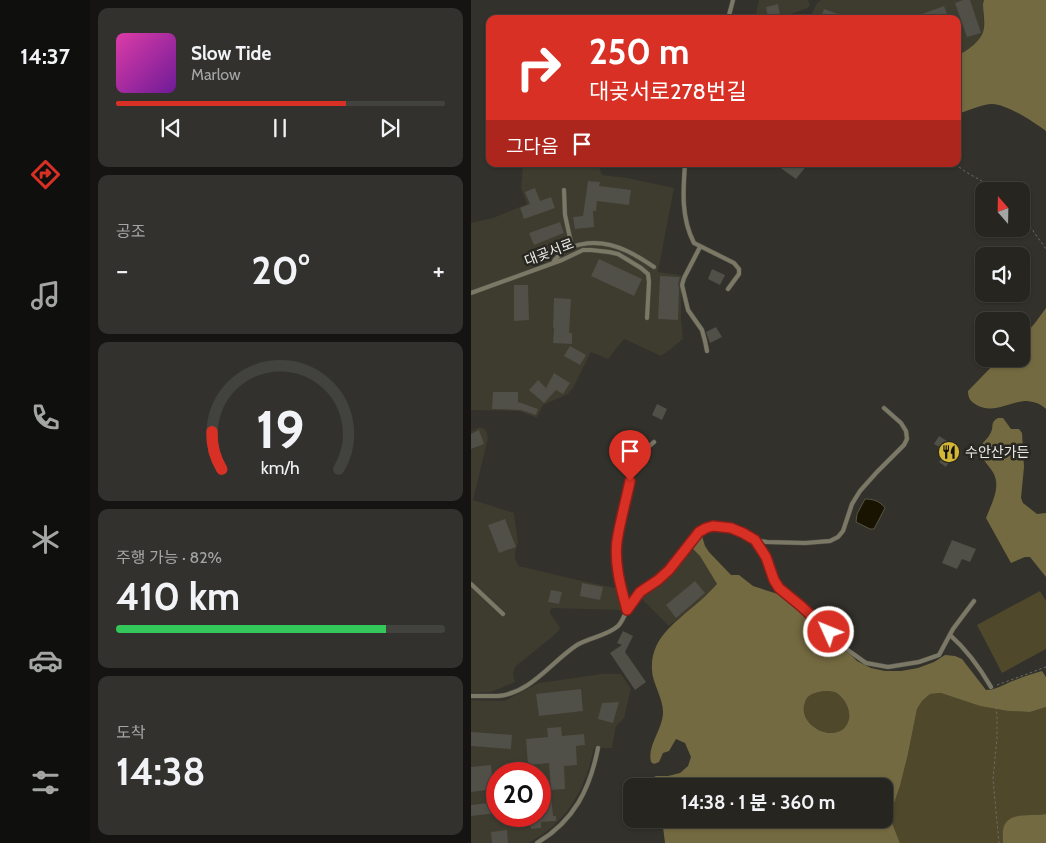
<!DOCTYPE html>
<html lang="ko">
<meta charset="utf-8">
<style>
:root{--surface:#262520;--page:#32312d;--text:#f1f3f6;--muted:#a4a5a5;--line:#42423e;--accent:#d93025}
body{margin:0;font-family:Cabin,"Noto Sans KR",sans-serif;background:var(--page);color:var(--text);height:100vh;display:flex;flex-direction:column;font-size:19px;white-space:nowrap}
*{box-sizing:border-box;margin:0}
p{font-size:16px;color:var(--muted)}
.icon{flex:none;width:28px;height:28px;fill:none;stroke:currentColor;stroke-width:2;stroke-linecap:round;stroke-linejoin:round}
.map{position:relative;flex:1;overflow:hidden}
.side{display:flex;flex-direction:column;gap:8px;padding:8px;background:#151412;width:381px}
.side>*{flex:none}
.guide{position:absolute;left:15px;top:15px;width:475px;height:152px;border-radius:10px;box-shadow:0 1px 4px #0004,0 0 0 1px var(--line);background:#d93025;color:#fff;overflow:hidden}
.needle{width:32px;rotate:340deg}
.fabs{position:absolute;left:504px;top:182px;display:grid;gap:10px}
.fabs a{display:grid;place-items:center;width:55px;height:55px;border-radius:10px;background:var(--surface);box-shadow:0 1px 4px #0004,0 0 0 1px var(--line);font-size:25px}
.speed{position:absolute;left:15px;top:762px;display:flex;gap:10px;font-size:25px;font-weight:700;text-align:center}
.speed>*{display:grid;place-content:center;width:65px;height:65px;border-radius:50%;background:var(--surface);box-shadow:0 1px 4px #0004,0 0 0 1px var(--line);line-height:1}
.speed .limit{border:8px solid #d22;background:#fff;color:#111}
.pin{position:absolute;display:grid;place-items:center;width:42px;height:42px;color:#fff;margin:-51px -21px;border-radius:50% 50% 50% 0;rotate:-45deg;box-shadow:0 0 5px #0007}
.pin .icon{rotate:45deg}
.me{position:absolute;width:55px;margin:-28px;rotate:314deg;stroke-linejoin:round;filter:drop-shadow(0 0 4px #0008)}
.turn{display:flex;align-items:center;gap:18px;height:105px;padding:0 20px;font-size:22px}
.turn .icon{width:65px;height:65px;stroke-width:2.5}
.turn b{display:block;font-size:35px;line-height:42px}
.then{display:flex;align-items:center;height:48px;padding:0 20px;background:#0003;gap:10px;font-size:19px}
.big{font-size:38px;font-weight:700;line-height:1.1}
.side .tile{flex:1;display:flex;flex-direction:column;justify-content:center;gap:8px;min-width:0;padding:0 18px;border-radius:10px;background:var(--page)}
.side .dial{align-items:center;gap:0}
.dial svg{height:130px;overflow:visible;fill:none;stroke:var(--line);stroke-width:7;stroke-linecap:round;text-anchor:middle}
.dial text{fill:var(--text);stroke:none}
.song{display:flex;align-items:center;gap:15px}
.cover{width:60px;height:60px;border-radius:8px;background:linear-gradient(135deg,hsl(320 70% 55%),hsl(280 70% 35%))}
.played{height:5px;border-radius:2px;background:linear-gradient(90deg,var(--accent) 70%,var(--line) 70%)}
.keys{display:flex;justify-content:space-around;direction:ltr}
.heat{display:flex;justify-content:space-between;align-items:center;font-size:28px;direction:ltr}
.charge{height:8px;border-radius:4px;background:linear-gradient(90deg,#34c759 82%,var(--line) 0)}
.trip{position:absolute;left:152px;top:778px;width:270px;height:50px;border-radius:10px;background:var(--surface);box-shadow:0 1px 4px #0004,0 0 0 1px var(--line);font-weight:700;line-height:50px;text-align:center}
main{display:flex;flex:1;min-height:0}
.tab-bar{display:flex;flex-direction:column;width:90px;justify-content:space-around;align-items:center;background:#0f0f0d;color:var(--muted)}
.tab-bar .icon{width:35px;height:35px}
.tab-bar .selected{color:var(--accent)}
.tab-bar b{font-size:22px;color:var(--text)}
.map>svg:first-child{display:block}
</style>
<main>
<nav class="tab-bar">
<b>14:37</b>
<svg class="icon selected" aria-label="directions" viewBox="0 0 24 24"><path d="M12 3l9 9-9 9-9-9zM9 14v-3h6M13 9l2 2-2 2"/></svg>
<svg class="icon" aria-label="music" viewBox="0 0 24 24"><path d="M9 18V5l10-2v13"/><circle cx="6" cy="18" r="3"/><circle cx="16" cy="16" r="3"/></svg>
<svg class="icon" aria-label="phone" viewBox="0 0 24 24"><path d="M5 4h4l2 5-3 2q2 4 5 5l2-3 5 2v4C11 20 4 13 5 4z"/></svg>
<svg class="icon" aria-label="climate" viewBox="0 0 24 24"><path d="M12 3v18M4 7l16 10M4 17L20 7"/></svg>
<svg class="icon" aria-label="car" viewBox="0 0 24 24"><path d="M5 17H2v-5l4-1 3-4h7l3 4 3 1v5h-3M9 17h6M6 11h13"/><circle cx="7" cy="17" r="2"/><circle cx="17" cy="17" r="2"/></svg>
<svg class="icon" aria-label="filters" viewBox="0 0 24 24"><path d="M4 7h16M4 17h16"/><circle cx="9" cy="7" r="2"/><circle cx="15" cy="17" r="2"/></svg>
</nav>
<section class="side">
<div class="tile">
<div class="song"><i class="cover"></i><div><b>Slow Tide</b><p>Marlow</p></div></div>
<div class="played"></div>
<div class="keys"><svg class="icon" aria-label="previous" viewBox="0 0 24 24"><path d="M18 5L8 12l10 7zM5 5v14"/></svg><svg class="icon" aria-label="pause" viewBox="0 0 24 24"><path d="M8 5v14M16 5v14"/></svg><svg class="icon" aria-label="next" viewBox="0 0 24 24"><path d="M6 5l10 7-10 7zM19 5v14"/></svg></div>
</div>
<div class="tile"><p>공조</p>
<div class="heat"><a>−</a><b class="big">20°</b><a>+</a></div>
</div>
<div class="tile dial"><svg viewBox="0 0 100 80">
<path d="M14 69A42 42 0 1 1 86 69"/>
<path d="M14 69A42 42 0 0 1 8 46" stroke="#d93025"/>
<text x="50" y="56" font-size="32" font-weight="700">19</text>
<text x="50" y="72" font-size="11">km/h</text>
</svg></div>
<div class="tile"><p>주행 가능 · 82%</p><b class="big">410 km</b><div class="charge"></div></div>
<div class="tile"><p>도착</p><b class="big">14:38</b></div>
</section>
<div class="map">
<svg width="575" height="843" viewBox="0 0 575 843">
<rect width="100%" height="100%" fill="#32312b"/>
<g fill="#3e3b2f" fill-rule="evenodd">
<path d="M 288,0 L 337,0 L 339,5 L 337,8 L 320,14 L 311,19 L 282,19 L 285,13 Z"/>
<path d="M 350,0 L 513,0 L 512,4 L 513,29 L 508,40 L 500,47 L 486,56 L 486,19 L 341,19 L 340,15 L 346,3 Z"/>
<path d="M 52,164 L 130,164 L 128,167 L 131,175 L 157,178 L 203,188 L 187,272 L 210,275 L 210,318 L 212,339 L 200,349 L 190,356 L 153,339 L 137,359 L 120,352 L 102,388 L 97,394 L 72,405 L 66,418 L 48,411 L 0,410 L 0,223 L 22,218 L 56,204 L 50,188 Z"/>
<path d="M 7,428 L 11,428 L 15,430 L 17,438 L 2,500 L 43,513 L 47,542 L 44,553 L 44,558 L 48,567 L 52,567 L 102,579 L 144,588 L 147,590 L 151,601 L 152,606 L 150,610 L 81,608 L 79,610 L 79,613 L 88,626 L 89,629 L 81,637 L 45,666 L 43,670 L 42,674 L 44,682 L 20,692 L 0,693 L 0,431 Z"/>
<path d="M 222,549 L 229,556 L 246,584 L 232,599 L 198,626 L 169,597 L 173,593 L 190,582 L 203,571 Z"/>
<path d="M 130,674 L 150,674 L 160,689 L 153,718 L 145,726 L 141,748 L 123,748 L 118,768 L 110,789 L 96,812 L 81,827 L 69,836 L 58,843 L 0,843 L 0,700 L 33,701 L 68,683 ZM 26,774 L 69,774 L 69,816 L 26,816 Z"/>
</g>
<g fill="#4f482b">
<path d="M 569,591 L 575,601 L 575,649 L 531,673 L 506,625 Z"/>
<path d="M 353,691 C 358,691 363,691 367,694 C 375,700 381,713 377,722 C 368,745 329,728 333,706 C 334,702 335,698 338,696 C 342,693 348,692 353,691 Z"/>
<path d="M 470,693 L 509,706 L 537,711 L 559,712 L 575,707 L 575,814 L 559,815 L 543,817 L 531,835 L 532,843 L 429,843 L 421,823 L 421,809 L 429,786 L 437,754 L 446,709 L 451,701 L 459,694 Z"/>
</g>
<g fill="#746a41" fill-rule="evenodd">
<path d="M 513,0 L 575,0 L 575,131 C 563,122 534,103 520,104 C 509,105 497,111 486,114 L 486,56 C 497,50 511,41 513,28 C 514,20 512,11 512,4 Z"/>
<path d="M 575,308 L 575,409 C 569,403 561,401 553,401 C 536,403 521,415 504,404 C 499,401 497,397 497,391 L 528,359 L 550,359 L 550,339 L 564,323 Z"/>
<path d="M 527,418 L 532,418 L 540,429 L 548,429 L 551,433 L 553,467 L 550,498 L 552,503 L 566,514 L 575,513 L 575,577 L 559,557 L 554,557 L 540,563 L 515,518 C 519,507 527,493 525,481 C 524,466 503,459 512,443 C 514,440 517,438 519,434 C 524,427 518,423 527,418 Z"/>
<path d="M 231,536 L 234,546 L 238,552 L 260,575 L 268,575 L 282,586 L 316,597 L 327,603 L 386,661 L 400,668 L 414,671 L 430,671 L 447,668 L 463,662 L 474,655 L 484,656 L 491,659 L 515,690 C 524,690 530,686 539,682 C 549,678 560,674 571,671 L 575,677 L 575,707 L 559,712 L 537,711 L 509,706 L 470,693 L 459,694 L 451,701 L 446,709 L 437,754 L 429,786 L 421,809 L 421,823 L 429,843 L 194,843 L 191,819 L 414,819 L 414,786 L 177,786 L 177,780 L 185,776 L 197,776 L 209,773 L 217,766 L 220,757 L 214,743 L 205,739 L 198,751 L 192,753 L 188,762 L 183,764 L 180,762 C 176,746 191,730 192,714 C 193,699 181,683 181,670 C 179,636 208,620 230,600 C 236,595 241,589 246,584 L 229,556 L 222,549 ZM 353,691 C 358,691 363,691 367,694 C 375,700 381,713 377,722 C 368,745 329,728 333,706 C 334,702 335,698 338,696 C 342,693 348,692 353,691 Z"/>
<path d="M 575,814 L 575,843 L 532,843 C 528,809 552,817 575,814 Z"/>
</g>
<path fill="#191401" stroke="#595546" d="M 394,499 C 402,499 409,501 414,508 L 403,529 L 399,529 L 385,522 L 386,514 Z"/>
<g fill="#504f48">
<path d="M 492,0 L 499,0 L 510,33 L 496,37 L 484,3 Z"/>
<path d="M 307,4 L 309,15 L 297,18 L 295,7 Z"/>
<path d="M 473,6 L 478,19 L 440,19 L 440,18 Z"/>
<path d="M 353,9 L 378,18 L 378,19 L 349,19 Z"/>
<path d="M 304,164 L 337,164 L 325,179 Z"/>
<path d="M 117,181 L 129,182 L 128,186 L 160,190 L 158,205 L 126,201 L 125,211 L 122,211 L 123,227 L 104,229 L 102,217 L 112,216 Z"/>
<path d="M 64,188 L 69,201 L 80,197 L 84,208 L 53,219 L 49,208 L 59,204 L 54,192 Z"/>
<path d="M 89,222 L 93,233 L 63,245 L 58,233 Z"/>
<path d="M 128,259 L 171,279 L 163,296 L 120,276 Z"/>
<path d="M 241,269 L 254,275 L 249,285 L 237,279 Z"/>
<path d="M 189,276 L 209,277 L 207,284 L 208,289 L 207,320 L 187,319 Z"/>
<path d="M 43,285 L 57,285 L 58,320 L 43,321 Z"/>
<path d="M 83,298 L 100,299 L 98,333 L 101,333 L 101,344 L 82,343 L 83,328 L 82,328 Z"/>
<path d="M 245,327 L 251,337 L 239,343 L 235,332 Z"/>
<path d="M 99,346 L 115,355 L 109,365 L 93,356 Z"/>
<path d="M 83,373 L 99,383 L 92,394 L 85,390 L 73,403 L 58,390 L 67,380 L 75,388 Z"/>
<path d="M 22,392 L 47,392 L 47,403 L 48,402 L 67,409 L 65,415 L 50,410 L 21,409 Z"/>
<path d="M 186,404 L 196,409 L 191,420 L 181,415 Z"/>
<path d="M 8,430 L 13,444 L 0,449 L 0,434 Z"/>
<path d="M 468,436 L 487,448 L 475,467 L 468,462 L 473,455 L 472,449 L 463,444 Z"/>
<path d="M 34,519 L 45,547 L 28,553 L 17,525 Z"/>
<path d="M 481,540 L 505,549 L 499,562 L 491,559 L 486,569 L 471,563 Z"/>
<path d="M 224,581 L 234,593 L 205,618 L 195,605 Z"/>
<path d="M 111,583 L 132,587 L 129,600 L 109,596 Z"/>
<path d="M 80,590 L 91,592 L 88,604 L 77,602 Z"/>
<path d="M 152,631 L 162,636 L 154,652 L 175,682 L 164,690 L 139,653 L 151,645 L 146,643 Z"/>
<path d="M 110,689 L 112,711 L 68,716 L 65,694 Z"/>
<path d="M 148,702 L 142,723 L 127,719 L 131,703 Z"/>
<path d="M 90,727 L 91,736 L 113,734 L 114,745 L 105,746 L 106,765 L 93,766 L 94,789 L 80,790 L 78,763 L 57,765 L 55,739 L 77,737 L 76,728 Z"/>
<path d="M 0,732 L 41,735 L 40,749 L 0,746 Z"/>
<path d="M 20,765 L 22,789 L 0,792 L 0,767 Z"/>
<path d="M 80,796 L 82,816 L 85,816 L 85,821 L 70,822 L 70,828 L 60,829 L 58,816 L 69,816 L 69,797 Z"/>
<path d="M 26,802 L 26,813 L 0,816 L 0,805 Z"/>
<path d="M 36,830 L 37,843 L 21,843 L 20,832 Z"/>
</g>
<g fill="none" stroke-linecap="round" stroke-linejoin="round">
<g stroke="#504f49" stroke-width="5">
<g id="service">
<path d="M 257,19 L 262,0"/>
<path d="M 214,164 C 212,191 210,218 223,243 L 263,263 L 268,269 L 268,274 L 257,289"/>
<path d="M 341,164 L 342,164"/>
<path d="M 93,190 L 94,215 L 101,247"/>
<path d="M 229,247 L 213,278 L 211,285 L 217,310 L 231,330 L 234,341 L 236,351"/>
<path d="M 83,261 C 100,239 131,239 156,251 C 165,255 174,261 183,267"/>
<path d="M 0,293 L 91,260 L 112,250 L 120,250 L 138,252 L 147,254 L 157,260 L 170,268 L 177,274 L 178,282 L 176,318"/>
<path d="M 284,540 L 296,542 L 334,543 L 359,541 L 367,537 L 372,531 L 381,504 L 389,491 L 406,472 L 433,445 L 436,439 L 435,431 L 430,423 L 413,408"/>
<path d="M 0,584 L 32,614"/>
<path d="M 156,610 C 152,593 147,575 146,557 C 145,540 150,524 153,507 C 157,491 159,473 167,459 C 171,452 177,447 183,442"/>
<path d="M 479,635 C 496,650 509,668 520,687"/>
<path d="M 0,696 C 9,696 18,696 27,696 C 60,693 80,662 106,645 C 119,637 136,636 147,626 C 152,621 153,615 157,609 C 159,604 163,598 167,594 C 175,585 187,581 195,573 C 208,561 217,546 229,532 L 235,528 L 242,526 L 260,528 L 278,536 L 284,540 L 295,557 L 303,579 L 308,588 L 330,605 L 371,646 L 395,663 L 417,667 L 448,662 L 468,655 L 482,629 L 503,601"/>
<path d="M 66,843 C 103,821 119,789 127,748"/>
</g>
</g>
<g stroke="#6d6c66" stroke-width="1" stroke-dasharray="2.5 2.5" stroke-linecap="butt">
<path d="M 484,164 L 495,172 L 528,191"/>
<path d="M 550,214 L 575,249"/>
<path d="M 526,685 L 575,667"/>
<path d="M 522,692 L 525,704 L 526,717 L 526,738 L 522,779 L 528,843"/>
</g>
<use href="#service" stroke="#7c7866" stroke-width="4"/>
</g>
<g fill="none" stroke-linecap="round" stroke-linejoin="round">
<g stroke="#8d1f18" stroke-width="12">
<path id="route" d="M 159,481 C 155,501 149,521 146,541 C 143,564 150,588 156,610 L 169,592 L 187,580 L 198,570 L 228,532 L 235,528 L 242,526 L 260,528 L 272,533 L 284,540 L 295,557 L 303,580 L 308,588 L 330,606 L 358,632"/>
</g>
<use href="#route" stroke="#d93025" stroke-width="9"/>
</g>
<defs>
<g id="restaurant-disc" transform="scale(1.125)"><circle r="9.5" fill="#d3b635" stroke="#282721"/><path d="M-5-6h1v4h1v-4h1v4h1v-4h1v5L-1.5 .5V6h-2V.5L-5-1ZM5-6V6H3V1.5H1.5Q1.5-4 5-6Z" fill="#111"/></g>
</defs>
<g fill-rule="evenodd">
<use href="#restaurant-disc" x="478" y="452"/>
</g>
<g text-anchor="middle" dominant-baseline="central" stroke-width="5" stroke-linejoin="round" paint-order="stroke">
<g font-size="14" fill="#edece8" stroke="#282721">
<text transform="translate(78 252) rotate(-21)">대곶서로</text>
</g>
<g font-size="14" fill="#edece8" stroke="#282721" text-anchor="start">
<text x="494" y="452">수안산가든</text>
</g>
</g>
</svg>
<div class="fabs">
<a><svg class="needle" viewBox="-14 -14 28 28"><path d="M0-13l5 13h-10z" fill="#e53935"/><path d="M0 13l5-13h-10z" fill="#a4a5a5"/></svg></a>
<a><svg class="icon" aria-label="sound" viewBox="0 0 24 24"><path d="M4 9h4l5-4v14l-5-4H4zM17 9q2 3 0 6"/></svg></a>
<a><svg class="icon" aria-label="search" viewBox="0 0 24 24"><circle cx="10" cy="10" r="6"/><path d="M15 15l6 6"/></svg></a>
</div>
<div class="speed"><div class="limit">20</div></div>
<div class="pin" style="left:159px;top:481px;background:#d93025"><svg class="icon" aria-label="arrive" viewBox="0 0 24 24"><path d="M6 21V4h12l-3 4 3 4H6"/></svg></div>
<svg class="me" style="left:358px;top:632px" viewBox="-20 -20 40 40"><circle r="17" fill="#d93025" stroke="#fff" stroke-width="3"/><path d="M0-11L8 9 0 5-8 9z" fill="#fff"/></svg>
<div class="trip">14:38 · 1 분 · 360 m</div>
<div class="guide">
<div class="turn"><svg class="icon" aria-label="right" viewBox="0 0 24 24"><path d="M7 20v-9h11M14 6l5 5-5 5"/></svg><div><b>250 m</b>대곶서로278번길</div></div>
<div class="then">그다음<svg class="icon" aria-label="arrive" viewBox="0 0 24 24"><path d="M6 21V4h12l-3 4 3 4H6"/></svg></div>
</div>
</div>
</main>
